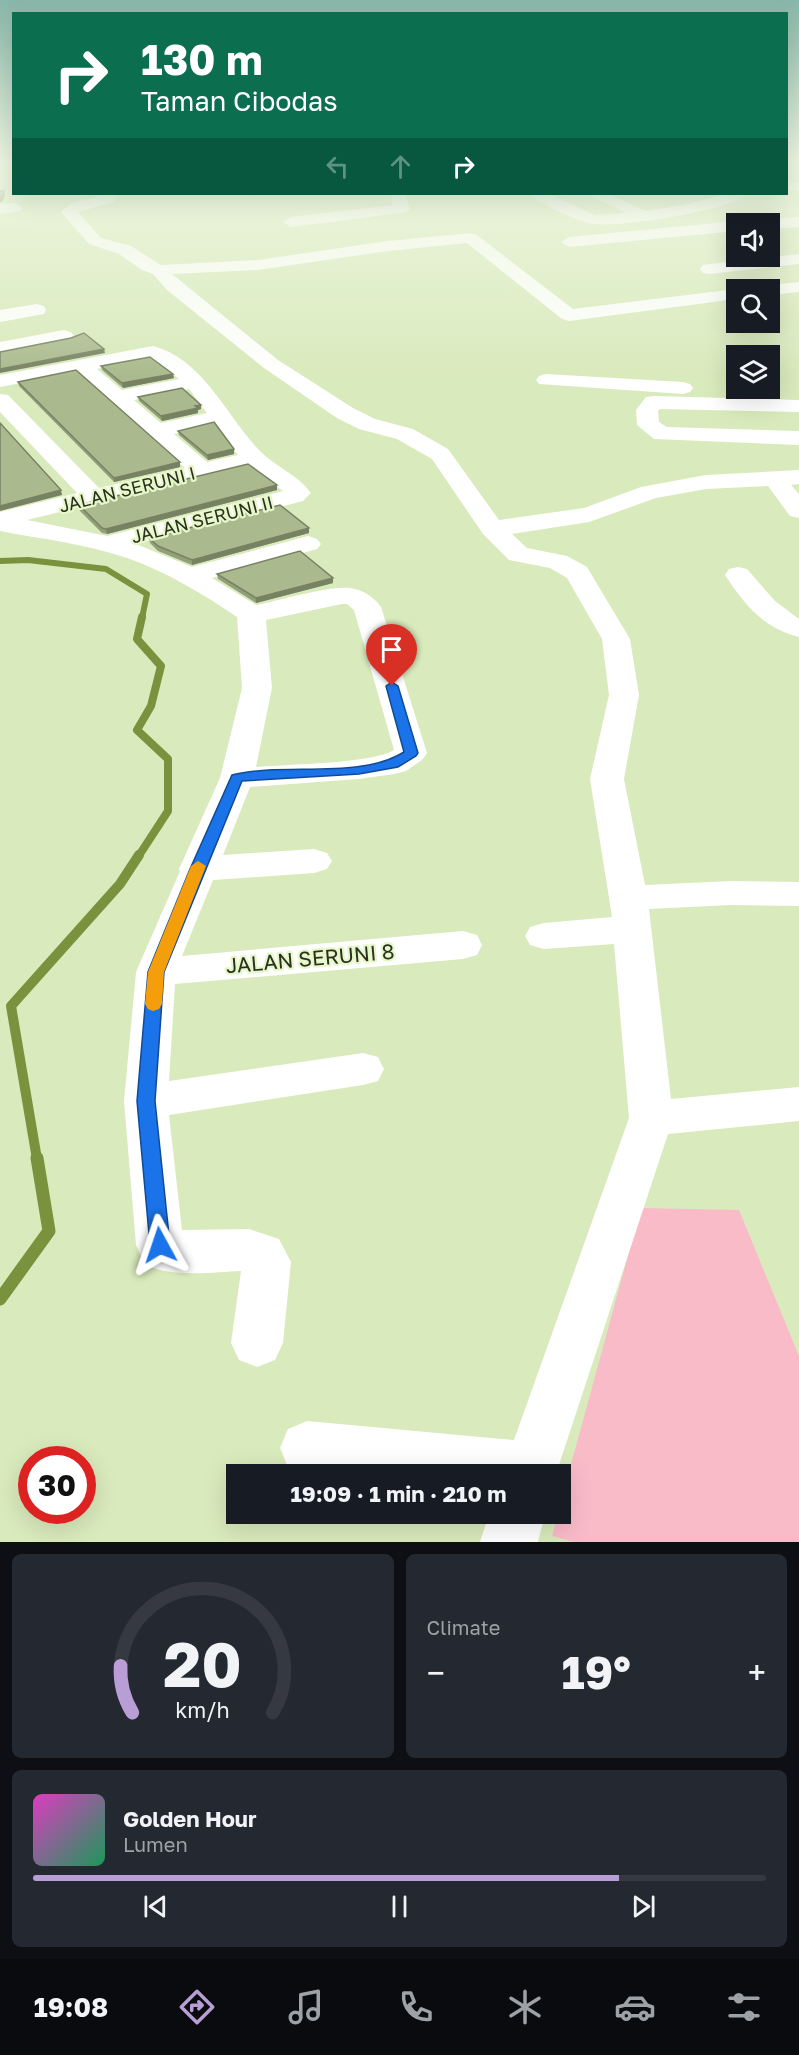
<!DOCTYPE html>
<meta charset="utf-8">
<style>
:root{--surface:#171b24;--page:#242831;--text:#f1f3f6;--muted:#9ea1a6;--line:#363941;--accent:#b89ed4}
body{margin:0;font-family:"Golos Text",sans-serif;background:var(--page);color:var(--text);height:100vh;display:flex;flex-direction:column;font-size:22px;white-space:nowrap}
*{box-sizing:border-box;margin:0}
p{font-size:20px;color:var(--muted)}
.icon{flex:none;width:33px;height:33px;fill:none;stroke:currentColor;stroke-width:2;stroke-linecap:round;stroke-linejoin:round}
.map{position:relative;height:1542px;overflow:hidden}
.details{display:flex;flex-direction:column;gap:12px;padding:12px;background:#0d0f14;flex:1}
.details>*{flex:none}
.top-card{position:absolute;left:12px;top:12px;width:776px;height:183px;border-radius:0px;box-shadow:0 6px 24px #0002;background:#0b6e4f;color:#fff;overflow:hidden}
.controls{position:absolute;left:726px;top:213px;display:grid;gap:12px}
.controls a{display:grid;place-items:center;width:54px;height:54px;border-radius:0px;background:var(--surface);box-shadow:0 6px 24px #0002;font-size:30px}
.speed{position:absolute;left:18px;top:1446px;display:flex;gap:12px;font-size:30px;font-weight:700;text-align:center}
.speed>*{display:grid;place-content:center;width:78px;height:78px;border-radius:50%;background:var(--surface);box-shadow:0 6px 24px #0002;line-height:1}
.speed .limit{border:9px solid #d22;background:#fff;color:#111}
.pin{position:absolute;display:grid;place-items:center;width:51px;height:51px;color:#fff;margin:-62px -26px;border-radius:50% 50% 50% 0;rotate:-45deg;box-shadow:0 0 6px #0007}
.pin .icon{rotate:45deg}
.me{position:absolute;width:66px;margin:-33px;rotate:355deg;stroke-linejoin:round;filter:drop-shadow(0 0 4px #0008)}
.turn{display:flex;align-items:center;gap:21px;height:126px;padding:0 30px;font-size:27px}
.turn .icon{width:78px;height:78px;stroke-width:2.5}
.turn b{display:block;font-size:42px;line-height:51px}
.lanes{display:flex;align-items:center;height:57px;padding:0 30px;background:#0003;justify-content:center;gap:30px;direction:ltr}
.lanes .off{opacity:.35}
.big{font-size:45px;font-weight:700;line-height:1.1}
.details .tile{flex:1;display:flex;flex-direction:column;justify-content:center;gap:9px;min-width:0;padding:0 21px;border-radius:9px;background:var(--page)}
.details .dial{align-items:center;gap:0}
.dial svg{height:156px;overflow:visible;fill:none;stroke:var(--line);stroke-width:7;stroke-linecap:round;text-anchor:middle}
.dial text{fill:var(--text);stroke:none}
.song{display:flex;align-items:center;gap:18px}
.cover{width:72px;height:72px;border-radius:9px;background:linear-gradient(135deg,hsl(310 70% 55%),hsl(150 70% 35%))}
.played{height:6px;border-radius:3px;background:linear-gradient(90deg,var(--accent) 80%,var(--line) 80%)}
.keys{display:flex;justify-content:space-around;direction:ltr}
.heat{display:flex;justify-content:space-between;align-items:center;font-size:33px;direction:ltr}
.details .tiles{flex:1;display:grid;gap:12px;grid-template-columns:1fr 1fr}
.tile:last-child{grid-column:span 2}
.trip{position:absolute;left:226px;top:1464px;width:345px;height:60px;border-radius:0px;background:var(--surface);box-shadow:0 6px 24px #0002;font-weight:700;line-height:60px;text-align:center}
.tabs{display:flex;height:96px;justify-content:space-around;align-items:center;background:#090b0e;color:var(--muted)}
.tabs .icon{width:42px;height:42px}
.tabs .active{color:var(--accent)}
.tabs b{font-size:27px;color:var(--text)}
.map>svg:first-child{display:block}
</style>
<div class="map">
<svg width="799" height="1542" viewBox="0 0 799 1542">
<rect width="100%" height="100%" fill="#d9eabc"/>
<path fill="#fabbc9" d="M 641,1208 L 739,1210 L 799,1356 L 799,1542 L 574,1542 L 552,1536 L 558,1514 L 561,1514 L 561,1501 Z"/>
<g fill="none" stroke-linecap="round" stroke-linejoin="round">
<path stroke="#79923e" stroke-width="6" d="M 0,561 L 28,560 L 106,569 L 147,594 L 142,618"/>
<path stroke="#79923e" stroke-width="8" d="M 138,857 L 168,811 L 168,759 L 137,730 L 151,706 L 161,666 L 137,639 L 142,617"/>
<path stroke="#79923e" stroke-width="10" d="M 37,1159 L 11,1006 L 120,884 L 139,855"/>
<path stroke="#79923e" stroke-width="13" d="M 0,1299 L 49,1231 L 37,1158"/>
<g fill="#fff" fill-rule="evenodd">
<path d="M 786,182 L 799,183 L 799,191 L 786,190 Z"/>
<path d="M 105,194 L 119,194 L 113,202 L 78,212 L 101,238 L 131,246 L 161,265 L 258,260 L 388,241 L 471,233 L 477,235 L 573,309 L 736,289 L 740,290 L 736,290 L 736,299 L 569,321 L 562,319 L 467,243 L 388,251 L 258,270 L 172,274 L 278,360 L 353,408 L 375,419 L 413,429 L 448,449 L 499,520 L 584,508 L 641,487 L 706,475 L 799,470 L 799,484 L 791,485 L 799,494 L 799,518 L 790,516 L 768,486 L 706,489 L 656,498 L 589,522 L 512,534 L 527,548 L 567,556 L 587,567 L 630,639 L 639,695 L 624,779 L 645,885 L 731,881 L 799,882 L 799,906 L 731,905 L 649,909 L 671,1099 L 799,1087 L 799,1121 L 668,1134 L 556,1474 L 306,1474 L 288,1467 L 280,1448 L 288,1429 L 307,1421 L 514,1440 L 629,1118 L 614,944 L 544,949 L 530,945 L 525,936 L 530,927 L 544,923 L 612,917 L 590,779 L 609,695 L 602,639 L 567,578 L 550,568 L 509,560 L 483,534 L 432,459 L 397,439 L 359,429 L 337,418 L 264,368 L 167,290 L 153,274 L 142,270 L 119,254 L 89,244 L 61,212 L 70,204 Z"/>
<path d="M 391,194 L 405,194 L 410,209 L 407,212 L 291,227 L 283,222 L 291,217 L 393,205 Z"/>
<path d="M 531,194 L 549,194 L 595,215 L 626,213 L 593,197 L 591,194 L 609,194 L 646,211 L 688,204 L 726,194 L 745,194 C 731,211 616,228 593,224 C 579,222 539,204 531,194 Z"/>
<path d="M 15,203 L 23,208 L 20,211 L 0,214 L 0,204 Z"/>
<path d="M 799,217 L 799,227 L 770,229 L 770,224 L 762,224 L 770,219 Z"/>
<path d="M 736,221 L 742,224 L 736,224 L 736,231 L 569,247 L 561,242 L 569,237 Z"/>
<path d="M 799,254 L 799,264 L 709,274 L 703,273 L 700,269 L 703,265 L 709,264 Z"/>
<path d="M 799,282 L 799,292 L 770,295 L 770,290 L 761,290 L 770,285 Z"/>
<path d="M 37,304 L 44,306 L 46,310 L 44,314 L 0,322 L 0,310 Z"/>
<path d="M 64,330 L 71,332 L 74,336 L 71,340 L 0,354 L 0,342 Z"/>
<path d="M 153,346 C 204,359 227,418 261,452 C 276,467 298,475 311,493 L 303,501 L 136,544 L 192,567 L 308,536 L 317,539 L 321,544 L 317,549 L 212,578 L 256,605 C 277,601 331,585 350,588 C 363,590 373,596 381,607 L 427,753 L 422,760 L 406,771 L 394,774 L 359,779 L 250,787 L 223,855 L 314,849 L 327,853 L 332,861 L 327,869 L 314,873 L 213,880 L 182,956 L 463,931 L 477,935 L 482,945 L 477,955 L 463,959 L 175,984 L 169,1081 L 363,1053 L 378,1057 L 384,1069 L 378,1081 L 363,1085 L 169,1115 L 182,1230 L 249,1229 L 279,1239 L 291,1262 L 283,1343 L 275,1360 L 257,1367 L 239,1360 L 231,1343 L 241,1271 C 217,1272 169,1278 148,1265 C 142,1261 139,1251 136,1245 L 124,1101 L 136,972 L 180,871 L 179,869 L 220,778 L 242,688 L 237,617 C 203,594 167,572 127,558 C 86,544 42,539 0,531 L 0,512 L 77,493 L 0,412 L 0,394 L 8,395 L 99,488 L 185,468 L 77,372 L 0,387 L 0,375 ZM 150,358 L 162,365 L 179,379 L 122,390 L 97,369 ZM 189,389 L 207,413 L 161,423 L 134,400 ZM 215,424 L 238,455 L 207,462 L 174,434 ZM 249,466 L 283,491 L 107,536 L 27,520 ZM 342,604 L 347,604 L 354,610 L 394,750 C 371,764 287,764 256,767 L 272,688 L 266,620 Z"/>
<path d="M 546,374 L 683,382 L 690,384 L 693,388 L 690,392 L 683,394 L 539,384 L 536,380 L 539,376 Z"/>
<path d="M 654,396 L 799,400 L 799,412 L 660,409 L 658,411 L 659,422 L 667,427 L 799,431 L 799,445 L 654,439 L 637,425 L 636,410 L 646,397 Z"/>
<path d="M 738,567 L 747,569 L 775,601 L 799,619 L 799,637 C 763,628 745,605 725,575 L 729,569 Z"/>
<path d="M 489,1514 L 545,1514 L 538,1542 L 480,1542 Z"/>
</g>
</g>
<g fill="#92a07a">
<path d="M 101,366 L 174,378 L 123,388 L 102,370 Z"/>
<path d="M 18,382 L 180,462 L 180,467 L 114,482 L 19,386 Z"/>
<path d="M 138,397 L 201,409 L 198,410 L 198,413 L 162,421 L 139,401 Z"/>
<path d="M 178,431 L 234,449 L 234,454 L 208,460 L 179,435 Z"/>
<path d="M 277,485 L 277,490 L 107,534 L 102,533 L 79,510 L 79,505 Z"/>
<path d="M 309,533 L 192,565 L 158,551 L 150,543 L 149,538 Z"/>
<path d="M 217,574 L 333,583 L 256,603 L 218,579 Z"/>
</g>
<g fill="#778263">
<path d="M 4,191 L 5,195 L 2,202 L 0,202 L 0,199 Z"/>
<path d="M 104,349 L 105,353 L 0,373 L 0,369 Z"/>
<path d="M 173,374 L 174,378 L 123,388 L 122,383 Z"/>
<path d="M 201,405 L 201,409 L 198,410 L 198,413 L 162,421 L 161,416 Z"/>
<path d="M 234,449 L 234,454 L 208,460 L 207,455 Z"/>
<path d="M 180,462 L 180,467 L 114,482 L 114,478 Z"/>
<path d="M 277,485 L 277,490 L 107,534 L 106,529 Z"/>
<path d="M 61,490 L 62,495 L 0,511 L 0,506 Z"/>
<path d="M 309,528 L 309,533 L 192,565 L 192,560 Z"/>
<path d="M 333,578 L 333,583 L 256,603 L 256,598 Z"/>
</g>
<g fill="#aaba8e" stroke="#778263" stroke-width="1.5">
<path d="M 0,191 L 4,191 L 1,198 L 0,199 Z"/>
<path d="M 84,333 L 104,349 L 0,369 L 0,352 L 71,338 Z"/>
<path d="M 150,357 L 173,374 L 122,383 L 101,366 Z"/>
<path d="M 76,370 L 180,462 L 114,478 L 18,382 Z"/>
<path d="M 182,388 L 201,405 L 195,406 L 198,408 L 161,416 L 138,397 Z"/>
<path d="M 214,422 L 234,449 L 207,455 L 178,431 Z"/>
<path d="M 0,423 L 61,490 L 0,506 Z"/>
<path d="M 248,464 L 277,485 L 106,529 L 102,528 L 79,505 Z"/>
<path d="M 280,505 L 309,528 L 192,560 L 158,546 L 149,538 Z"/>
<path d="M 300,551 L 333,578 L 256,598 L 217,574 Z"/>
</g>
<linearGradient id="sky" x2="0" y2="1"><stop stop-color="#89b7a9"/><stop offset="0.43" stop-color="#eef6e1"/><stop offset="1" stop-color="#eef6e1" stop-opacity="0"/></linearGradient>
<rect width="799" height="379" fill="url(#sky)"/>
<path fill="#1a73e8" stroke="#114b97" stroke-width="1.5" d="M 392,682 L 398,686 L 418,753 L 416,756 L 398,767 L 359,774 L 242,781 L 164,972 L 155,1101 L 170,1245 L 167,1251 L 160,1254 L 153,1251 L 150,1245 L 137,1101 L 148,972 L 190,869 L 232,775 C 283,762 360,780 404,752 L 386,686 Z"/>
<path fill="#f59e0b" d="M 198,861 L 206,866 L 164,972 L 162,1004 L 159,1009 L 153,1011 L 148,1009 L 145,1004 L 148,972 L 191,866 Z"/>
<g text-anchor="middle" dominant-baseline="central" stroke-width="4.5" stroke-linejoin="round" paint-order="stroke">
<g font-size="18" fill="#2b3120" stroke="#e6f7c9">
<text transform="translate(127 489) rotate(-14)">JALAN SERUNI I</text>
<text transform="translate(202 519) rotate(-14)">JALAN SERUNI II</text>
</g>
<g font-size="21" fill="#2b3120" stroke="#e6f7c9">
<text transform="translate(310 958) rotate(-5)">JALAN SERUNI 8</text>
</g>
</g>
</svg>
<div class="controls">
<a><svg class="icon" aria-label="sound" viewBox="0 0 24 24"><path d="M4 9h4l5-4v14l-5-4H4zM17 9q2 3 0 6"/></svg></a>
<a><svg class="icon" aria-label="search" viewBox="0 0 24 24"><circle cx="10" cy="10" r="6"/><path d="M15 15l6 6"/></svg></a>
<a><svg class="icon" aria-label="layers" viewBox="0 0 24 24"><path d="M12 4l9 5-9 5-9-5zM3 14l9 5 9-5"/></svg></a>
</div>
<div class="speed"><div class="limit">30</div></div>
<div class="pin" style="left:392px;top:686px;background:#d93025"><svg class="icon" aria-label="arrive" viewBox="0 0 24 24"><path d="M6 21V4h12l-3 4 3 4H6"/></svg></div>
<svg class="me" style="left:160px;top:1245px" viewBox="-20 -20 40 40"><path d="M0-17L14 15 0 8-14 15z" fill="#1a73e8" stroke="#fff" stroke-width="4"/></svg>
<div class="trip">19:09 · 1 min · 210 m</div>
<div class="top-card">
<div class="turn"><svg class="icon" aria-label="right" viewBox="0 0 24 24"><path d="M7 20v-9h11M14 6l5 5-5 5"/></svg><div><b>130 m</b>Taman Cibodas</div></div>
<div class="lanes"><svg class="icon off" aria-label="left" viewBox="0 0 24 24"><path d="M17 20v-9H6M10 6l-5 5 5 5"/></svg><svg class="icon off" aria-label="ahead" viewBox="0 0 24 24"><path d="M12 20V5M6 11l6-6 6 6"/></svg><svg class="icon" aria-label="right" viewBox="0 0 24 24"><path d="M7 20v-9h11M14 6l5 5-5 5"/></svg></div>
</div>
</div>
<section class="details">
<div class="tiles">
<div class="tile dial"><svg viewBox="0 0 100 80">
<path d="M14 69A42 42 0 1 1 86 69"/>
<path d="M14 69A42 42 0 0 1 8 45" stroke="#b89ed4"/>
<text x="50" y="56" font-size="32" font-weight="700">20</text>
<text x="50" y="72" font-size="11">km/h</text>
</svg></div>
<div class="tile"><p>Climate</p>
<div class="heat"><a>−</a><b class="big">19°</b><a>+</a></div>
</div>
<div class="tile">
<div class="song"><i class="cover"></i><div><b>Golden Hour</b><p>Lumen</p></div></div>
<div class="played"></div>
<div class="keys"><svg class="icon" aria-label="previous" viewBox="0 0 24 24"><path d="M18 5L8 12l10 7zM5 5v14"/></svg><svg class="icon" aria-label="pause" viewBox="0 0 24 24"><path d="M8 5v14M16 5v14"/></svg><svg class="icon" aria-label="next" viewBox="0 0 24 24"><path d="M6 5l10 7-10 7zM19 5v14"/></svg></div>
</div>
</div>
</section>
<nav class="tabs">
<b>19:08</b>
<svg class="icon active" aria-label="directions" viewBox="0 0 24 24"><path d="M12 3l9 9-9 9-9-9zM9 14v-3h6M13 9l2 2-2 2"/></svg>
<svg class="icon" aria-label="music" viewBox="0 0 24 24"><path d="M9 18V5l10-2v13"/><circle cx="6" cy="18" r="3"/><circle cx="16" cy="16" r="3"/></svg>
<svg class="icon" aria-label="phone" viewBox="0 0 24 24"><path d="M5 4h4l2 5-3 2q2 4 5 5l2-3 5 2v4C11 20 4 13 5 4z"/></svg>
<svg class="icon" aria-label="climate" viewBox="0 0 24 24"><path d="M12 3v18M4 7l16 10M4 17L20 7"/></svg>
<svg class="icon" aria-label="car" viewBox="0 0 24 24"><path d="M5 17H2v-5l4-1 3-4h7l3 4 3 1v5h-3M9 17h6M6 11h13"/><circle cx="7" cy="17" r="2"/><circle cx="17" cy="17" r="2"/></svg>
<svg class="icon" aria-label="filters" viewBox="0 0 24 24"><path d="M4 7h16M4 17h16"/><circle cx="9" cy="7" r="2"/><circle cx="15" cy="17" r="2"/></svg>
</nav>
